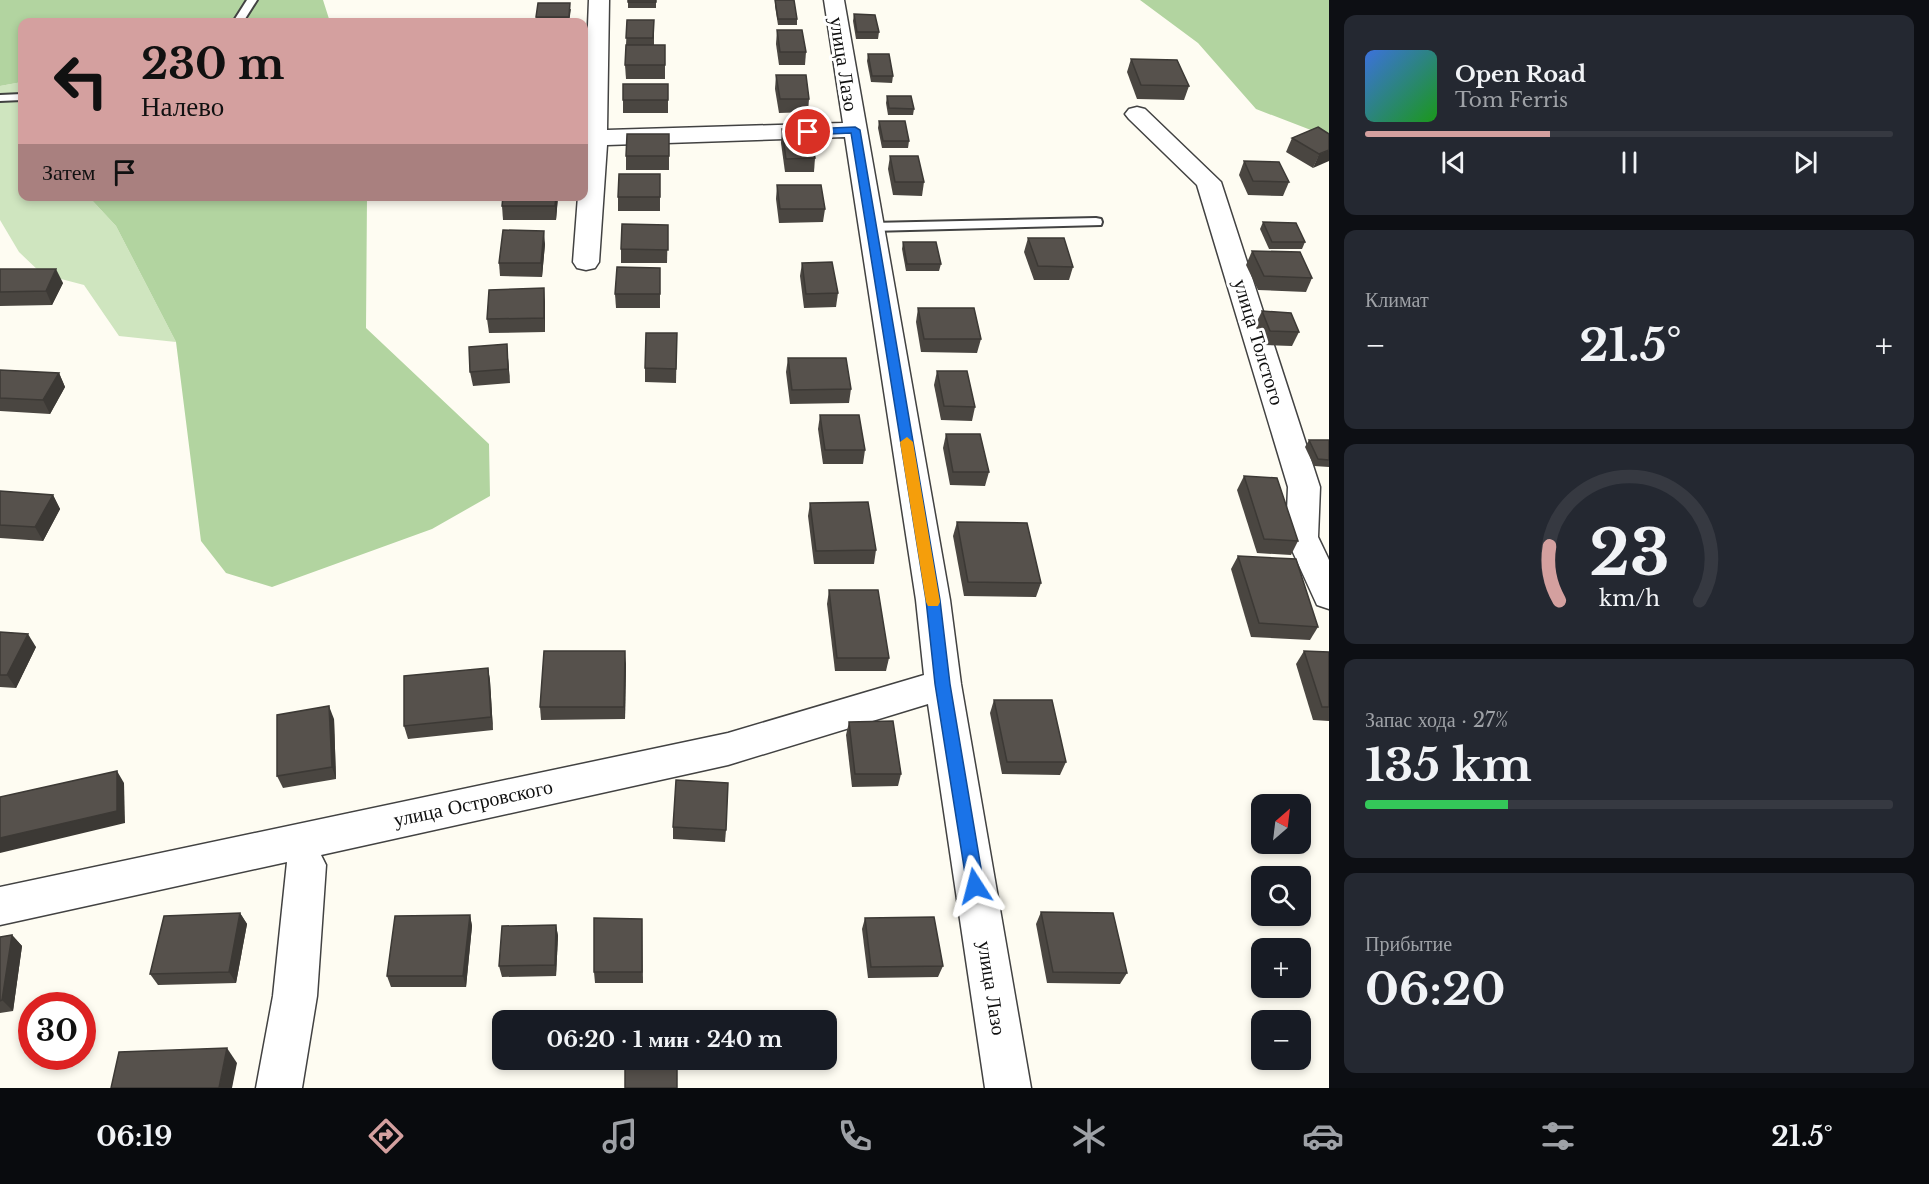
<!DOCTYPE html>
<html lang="ru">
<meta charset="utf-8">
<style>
:root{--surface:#171b24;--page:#242831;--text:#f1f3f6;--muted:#9ea1a6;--line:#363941;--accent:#d4a09f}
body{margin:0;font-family:"Libre Baskerville",serif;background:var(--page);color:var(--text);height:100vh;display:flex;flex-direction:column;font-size:22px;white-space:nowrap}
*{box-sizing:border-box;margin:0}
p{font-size:20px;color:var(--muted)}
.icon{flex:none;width:33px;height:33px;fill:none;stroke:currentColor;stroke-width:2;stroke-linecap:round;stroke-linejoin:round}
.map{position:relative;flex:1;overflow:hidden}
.details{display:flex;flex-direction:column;gap:15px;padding:15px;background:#0d0f14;width:600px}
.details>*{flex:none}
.banner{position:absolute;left:18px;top:18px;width:570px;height:183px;border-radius:12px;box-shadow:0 3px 9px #0003;background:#d4a09f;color:#111;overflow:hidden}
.needle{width:39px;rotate:28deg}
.controls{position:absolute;left:1251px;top:794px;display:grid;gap:12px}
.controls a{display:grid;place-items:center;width:60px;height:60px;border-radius:12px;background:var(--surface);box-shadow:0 3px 9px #0003;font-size:30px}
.speed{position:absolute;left:18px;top:992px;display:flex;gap:12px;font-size:30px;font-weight:700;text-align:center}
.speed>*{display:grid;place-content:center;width:78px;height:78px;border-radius:50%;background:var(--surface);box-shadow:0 3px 9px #0003;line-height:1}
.speed .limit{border:9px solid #d22;background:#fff;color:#111}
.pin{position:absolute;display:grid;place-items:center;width:51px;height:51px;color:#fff;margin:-26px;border:3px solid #fff;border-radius:50%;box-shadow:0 2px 6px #0007}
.me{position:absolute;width:66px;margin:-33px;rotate:351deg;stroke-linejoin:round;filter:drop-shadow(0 0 4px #0008)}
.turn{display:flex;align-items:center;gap:21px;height:126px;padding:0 24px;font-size:27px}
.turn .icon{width:78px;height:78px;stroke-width:2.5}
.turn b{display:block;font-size:42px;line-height:51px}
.then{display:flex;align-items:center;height:57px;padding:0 24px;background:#0003;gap:12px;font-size:22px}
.big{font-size:45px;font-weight:700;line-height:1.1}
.details .tile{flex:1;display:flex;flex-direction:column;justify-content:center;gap:9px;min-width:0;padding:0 21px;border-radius:12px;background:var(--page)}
.details .dial{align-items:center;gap:0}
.dial svg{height:156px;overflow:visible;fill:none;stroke:var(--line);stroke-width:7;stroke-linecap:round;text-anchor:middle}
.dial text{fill:var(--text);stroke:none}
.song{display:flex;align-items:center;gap:18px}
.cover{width:72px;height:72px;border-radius:9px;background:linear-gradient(135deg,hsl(220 70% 55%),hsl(120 70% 35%))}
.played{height:6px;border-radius:3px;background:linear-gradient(90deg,var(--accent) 35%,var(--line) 35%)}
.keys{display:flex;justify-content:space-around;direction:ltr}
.heat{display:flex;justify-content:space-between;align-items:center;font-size:33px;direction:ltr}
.charge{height:9px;border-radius:4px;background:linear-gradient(90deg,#34c759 27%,var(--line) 0)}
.trip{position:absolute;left:492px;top:1010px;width:345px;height:60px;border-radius:12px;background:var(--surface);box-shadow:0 3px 9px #0003;font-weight:700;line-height:60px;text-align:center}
.menu{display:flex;height:96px;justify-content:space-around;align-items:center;background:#090b0e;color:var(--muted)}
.menu .icon{width:42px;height:42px}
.menu .on{color:var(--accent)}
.menu b{font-size:27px;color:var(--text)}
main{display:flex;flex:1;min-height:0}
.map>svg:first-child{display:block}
</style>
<main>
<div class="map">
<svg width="1329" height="1088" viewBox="0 0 1329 1088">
<rect width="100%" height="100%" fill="#fefcf2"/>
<path fill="#cfe5bf" d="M 22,82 L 22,196 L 89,197 L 116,226 L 176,342 L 119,336 L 84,285 L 42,274 L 19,252 L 0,220 L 0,86 Z"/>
<g fill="#b2d4a0">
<path d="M 0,0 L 323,0 L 330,22 L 22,22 L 22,82 L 0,86 Z"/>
<path d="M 1140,0 L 1329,0 L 1329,137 L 1256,109 L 1198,43 Z"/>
<path d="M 89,197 L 367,197 L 366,328 L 489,444 L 490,496 L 432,529 L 272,587 L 226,573 L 201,541 L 176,342 L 116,226 Z"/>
</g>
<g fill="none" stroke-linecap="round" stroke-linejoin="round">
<g stroke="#424242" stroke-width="4">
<g id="service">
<path d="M 247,0 L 257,0 L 243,22 L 233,22 Z"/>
<path d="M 22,94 L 22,100 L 0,101 L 0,95 Z"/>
<path d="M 1096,218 L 1101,219 L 1102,222 L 1101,225 L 871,231 L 865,227 L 871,223 Z"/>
</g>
</g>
<g stroke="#424242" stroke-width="3">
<g id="minor">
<path d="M 589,0 L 609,0 L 607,130 L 843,123 L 824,0 L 844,0 L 950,600 L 961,684 L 1031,1088 L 985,1088 L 928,704 L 728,765 L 321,855 L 326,865 L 317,996 L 302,1088 L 256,1088 L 273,996 L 287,862 L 0,925 L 0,887 L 728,733 L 924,675 L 916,600 L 845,137 L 607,145 L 599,262 L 595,268 L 586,270 L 577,268 L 573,262 L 578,196 L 584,196 L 584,126 Z"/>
<path d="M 1137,107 L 1145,109 L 1221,182 L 1320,487 L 1318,537 L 1329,560 L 1329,609 L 1317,605 L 1286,537 L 1288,487 L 1197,185 L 1129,119 L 1125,114 L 1129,109 Z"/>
</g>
</g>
<use href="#service" fill="#fff" fill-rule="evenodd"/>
<use href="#minor" fill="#fff" fill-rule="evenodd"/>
</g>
<g fill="#4a4641">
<rect x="628" y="0" width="28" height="8"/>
<path d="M 775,0 L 797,19 L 797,25 L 778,25 L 775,6 Z"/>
<path d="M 571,9 L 569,22 L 537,22 L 536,17 Z"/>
<path d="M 854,14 L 879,32 L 878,39 L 856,39 L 853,21 Z"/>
<path d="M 627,20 L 654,20 L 654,45 L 626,45 Z"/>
<path d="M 777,30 L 806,52 L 805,65 L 779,65 L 776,44 Z"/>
<path d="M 665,45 L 665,79 L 626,79 L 625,65 Z"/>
<path d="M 868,54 L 893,76 L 892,83 L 871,82 L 867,61 Z"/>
<path d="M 1131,59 L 1189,86 L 1184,100 L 1137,99 L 1127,72 Z"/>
<path d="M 776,75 L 809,99 L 808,112 L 779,113 L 775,89 Z"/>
<path d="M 668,84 L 668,113 L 623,113 L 623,100 Z"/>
<path d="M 887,96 L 914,109 L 913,115 L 888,115 L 886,103 Z"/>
<path d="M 879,121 L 909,141 L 908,148 L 882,148 L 878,128 Z"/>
<path d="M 782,129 L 815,158 L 814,172 L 785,172 L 781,143 Z"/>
<path d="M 669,134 L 669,170 L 626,170 L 626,156 Z"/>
<path d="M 1329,134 L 1313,168 L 1286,152 L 1292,138 Z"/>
<path d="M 890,156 L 924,182 L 922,196 L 893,195 L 888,169 Z"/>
<path d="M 1244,161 L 1289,182 L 1283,196 L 1248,195 L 1239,175 Z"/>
<path d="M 660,174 L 660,211 L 618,211 L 618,197 Z"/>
<path d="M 777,185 L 825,209 L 823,222 L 779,223 L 776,199 Z"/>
<path d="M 503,196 L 558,196 L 556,220 L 503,220 L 502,206 Z"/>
<path d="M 1263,222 L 1305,242 L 1302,249 L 1269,249 L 1260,229 Z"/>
<path d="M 668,225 L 667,263 L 621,263 L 621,249 Z"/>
<path d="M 1028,238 L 1073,267 L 1069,280 L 1034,280 L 1024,252 Z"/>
<path d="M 903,242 L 941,264 L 939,271 L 906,271 L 902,249 Z"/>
<path d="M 545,244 L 542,277 L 500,276 L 499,263 Z"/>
<path d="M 1252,251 L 1312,278 L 1306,292 L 1258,290 L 1246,265 Z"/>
<path d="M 802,263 L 838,293 L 836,307 L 804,308 L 800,276 Z"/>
<path d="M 660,268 L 660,308 L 616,308 L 615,294 Z"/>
<path d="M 0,269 L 63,283 L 52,305 L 0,306 Z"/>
<path d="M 545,302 L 545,332 L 489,333 L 487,319 Z"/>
<path d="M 918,308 L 981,339 L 977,353 L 921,352 L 916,322 Z"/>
<path d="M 1262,311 L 1299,332 L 1292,346 L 1263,345 L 1255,325 Z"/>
<path d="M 677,333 L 676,383 L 645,382 L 645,368 Z"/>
<path d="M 508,358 L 510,383 L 473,386 L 470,372 Z"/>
<path d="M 788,358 L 851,389 L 849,403 L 790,404 L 786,372 Z"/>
<path d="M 0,370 L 59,373 L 65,387 L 50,414 L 0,411 Z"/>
<path d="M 937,371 L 975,407 L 972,421 L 941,420 L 934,385 Z"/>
<path d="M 820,415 L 865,450 L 863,464 L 823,464 L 818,429 Z"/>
<path d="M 946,434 L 989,472 L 985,486 L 950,485 L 943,448 Z"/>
<path d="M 1309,440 L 1329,440 L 1329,467 L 1314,466 L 1305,447 Z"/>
<path d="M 1244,476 L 1298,541 L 1291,555 L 1257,553 L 1237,490 Z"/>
<path d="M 0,491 L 53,495 L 60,509 L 43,541 L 0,538 Z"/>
<path d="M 810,503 L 876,550 L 874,564 L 814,564 L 808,516 Z"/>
<path d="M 957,522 L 1041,583 L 1036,597 L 964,596 L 953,536 Z"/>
<path d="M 1238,556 L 1318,627 L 1310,640 L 1251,637 L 1231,569 Z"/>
<path d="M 829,590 L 889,658 L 886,671 L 835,671 L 827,604 Z"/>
<path d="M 0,632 L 36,647 L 16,688 L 0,687 Z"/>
<path d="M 1304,651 L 1329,652 L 1329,721 L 1313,720 L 1296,664 Z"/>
<path d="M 626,664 L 625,719 L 541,720 L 540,707 Z"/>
<path d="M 488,668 L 490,681 L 493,730 L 408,739 L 404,726 Z"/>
<path d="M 994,700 L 1066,762 L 1060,775 L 1002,774 L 990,713 Z"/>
<path d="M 334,719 L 336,779 L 283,788 L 277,776 Z"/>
<path d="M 849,722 L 901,774 L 898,786 L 852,787 L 846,735 Z"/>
<path d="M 673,827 L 726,830 L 725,842 L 673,839 Z"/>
<path d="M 1041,912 L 1127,973 L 1120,984 L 1047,983 L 1036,924 Z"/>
<path d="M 240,913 L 247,924 L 236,983 L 158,985 L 150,974 Z"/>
<path d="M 470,915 L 472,926 L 466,987 L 391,987 L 387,976 Z"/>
<path d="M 865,918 L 943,966 L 938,977 L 868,978 L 862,929 Z"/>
<path d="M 642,919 L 643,983 L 595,983 L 594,972 Z"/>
<path d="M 556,925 L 558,936 L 556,976 L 502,977 L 499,966 Z"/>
<path d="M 12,935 L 22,946 L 13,1011 L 0,1013 L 0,937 Z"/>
</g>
<g fill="#3c3935">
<path d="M 1329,150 L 1329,161 L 1313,168 L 1319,154 Z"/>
<path d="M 556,196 L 558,196 L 558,197 L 556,220 L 555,206 Z"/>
<path d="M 544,231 L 545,244 L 542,277 L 541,263 Z"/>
<path d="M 56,269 L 63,283 L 52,305 L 46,291 Z"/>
<path d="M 544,288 L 545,302 L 545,332 L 544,318 Z"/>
<path d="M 507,344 L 508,358 L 510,383 L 508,369 Z"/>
<path d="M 59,373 L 65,387 L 50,414 L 43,400 Z"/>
<path d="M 53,495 L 60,509 L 43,541 L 35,527 Z"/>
<path d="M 28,634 L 36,647 L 16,688 L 7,675 Z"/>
<path d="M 625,651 L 626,664 L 625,719 L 624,707 Z"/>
<path d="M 488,668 L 490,681 L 493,730 L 491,717 Z"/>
<path d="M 329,706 L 334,719 L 336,779 L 332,767 Z"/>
<path d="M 117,771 L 124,783 L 125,823 L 0,853 L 0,838 Z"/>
<path d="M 240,913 L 247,924 L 236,983 L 229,972 Z"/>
<path d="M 470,915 L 472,926 L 466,987 L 463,976 Z"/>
<path d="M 556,925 L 558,936 L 556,976 L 555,965 Z"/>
<path d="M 12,935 L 22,946 L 13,1011 L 2,1000 Z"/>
<path d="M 227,1048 L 237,1063 L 232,1088 L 219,1088 Z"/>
</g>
<g fill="#56514c" stroke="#3c3935" stroke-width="1.5">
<rect x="628" y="0" width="28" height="2"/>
<path d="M 775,0 L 794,0 L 797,19 L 778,19 Z"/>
<path d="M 538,3 L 570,3 L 569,17 L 536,17 Z"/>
<path d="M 854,14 L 875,15 L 879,32 L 857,32 Z"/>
<path d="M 627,20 L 654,20 L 653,38 L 626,38 Z"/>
<path d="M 777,30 L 802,30 L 806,52 L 780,52 Z"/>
<path d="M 626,45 L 665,45 L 665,65 L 625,65 Z"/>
<path d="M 868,54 L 889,54 L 893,76 L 872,76 Z"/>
<path d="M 1131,59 L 1177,60 L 1189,86 L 1141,85 Z"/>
<path d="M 776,75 L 806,75 L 809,99 L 780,99 Z"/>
<rect x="623" y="84" width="45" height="16"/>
<path d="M 887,96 L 911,96 L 914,109 L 889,108 Z"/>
<path d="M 879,121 L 905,121 L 909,141 L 883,141 Z"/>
<path d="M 1318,127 L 1329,134 L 1329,150 L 1319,154 L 1292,138 Z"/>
<path d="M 782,129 L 810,129 L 815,158 L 786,159 Z"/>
<path d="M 627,134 L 669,134 L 669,156 L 626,156 Z"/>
<path d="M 890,156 L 918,156 L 924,182 L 895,182 Z"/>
<path d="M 1244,161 L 1279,162 L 1289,182 L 1253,181 Z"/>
<path d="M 619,174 L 660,174 L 660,197 L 618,197 Z"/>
<path d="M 777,185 L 821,185 L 825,209 L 780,209 Z"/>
<path d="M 503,196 L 556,196 L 555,206 L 502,206 Z"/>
<path d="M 1263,222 L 1296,223 L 1305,242 L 1272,242 Z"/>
<path d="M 622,224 L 668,225 L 668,250 L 621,249 Z"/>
<path d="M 503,230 L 544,231 L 541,263 L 499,263 Z"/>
<path d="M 1028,238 L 1064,238 L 1073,267 L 1038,266 Z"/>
<path d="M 903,242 L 936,242 L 941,264 L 907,264 Z"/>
<path d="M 1252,251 L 1300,252 L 1312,278 L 1264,276 Z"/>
<path d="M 832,262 L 838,293 L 806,294 L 802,263 Z"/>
<path d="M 617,267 L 660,268 L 660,294 L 615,294 Z"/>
<path d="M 0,269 L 56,269 L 46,291 L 0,292 Z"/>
<path d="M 544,288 L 544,318 L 487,319 L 489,290 Z"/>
<path d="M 918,308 L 974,308 L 981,339 L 924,339 Z"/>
<path d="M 1262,311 L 1291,313 L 1299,332 L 1270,331 Z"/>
<path d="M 646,333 L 677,333 L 676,369 L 645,368 Z"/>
<path d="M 507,344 L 508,369 L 470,372 L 469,347 Z"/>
<path d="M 788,358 L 846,358 L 851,389 L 792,390 Z"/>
<path d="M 0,370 L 59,373 L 43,400 L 0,398 Z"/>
<path d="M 937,371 L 967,371 L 975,407 L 944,406 Z"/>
<path d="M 820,415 L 859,415 L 865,450 L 825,450 Z"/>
<path d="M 946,434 L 980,434 L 989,472 L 953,472 Z"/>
<path d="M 1309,440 L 1329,440 L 1329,460 L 1318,459 Z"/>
<path d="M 1244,476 L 1277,478 L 1298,541 L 1264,539 Z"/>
<path d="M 0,491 L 53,495 L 35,527 L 0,525 Z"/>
<path d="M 868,502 L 876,550 L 816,551 L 810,503 Z"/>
<path d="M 957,522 L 1027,523 L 1041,583 L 968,582 Z"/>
<path d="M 1238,556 L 1296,559 L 1318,627 L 1259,623 Z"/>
<path d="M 829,590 L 878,590 L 889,658 L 837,658 Z"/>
<path d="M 0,632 L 28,634 L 7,675 L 0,675 Z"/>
<path d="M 544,651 L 625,651 L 624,707 L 540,707 Z"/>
<path d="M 1304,651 L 1329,652 L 1329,707 L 1322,707 Z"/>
<path d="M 488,668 L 491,717 L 404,726 L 404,676 Z"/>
<path d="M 994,700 L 1052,700 L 1066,762 L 1007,762 Z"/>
<path d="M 329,706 L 332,767 L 277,776 L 277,715 Z"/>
<path d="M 893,721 L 901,774 L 855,774 L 849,722 Z"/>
<path d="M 117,771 L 117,811 L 0,838 L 0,797 Z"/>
<path d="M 676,780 L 728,783 L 726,830 L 673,827 Z"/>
<path d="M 1041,912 L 1113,913 L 1127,973 L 1053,972 Z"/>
<path d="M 240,913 L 229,972 L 150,974 L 164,916 Z"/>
<path d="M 470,915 L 463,976 L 387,976 L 395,916 Z"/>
<path d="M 934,917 L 943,966 L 871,967 L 865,918 Z"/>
<path d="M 594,918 L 642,919 L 642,972 L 594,972 Z"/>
<path d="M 556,925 L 555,965 L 499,966 L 502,926 Z"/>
<path d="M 12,935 L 2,1000 L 0,1001 L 0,937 Z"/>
<path d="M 227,1048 L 219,1088 L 111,1088 L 119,1052 Z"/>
<rect x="625" y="1059" width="52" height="29"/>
</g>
<path fill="#1a73e8" stroke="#114b97" stroke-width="1.5" d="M 855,127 L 860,130 L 940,600 L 950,684 L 984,886 L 981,892 L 975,894 L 969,892 L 967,886 L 935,684 L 926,600 L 851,133 L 808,135 L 803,132 L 808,129 Z"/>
<path fill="#f59e0b" d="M 907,437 L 913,442 L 940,602 L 938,606 L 928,606 L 926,602 L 900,442 Z"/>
<g text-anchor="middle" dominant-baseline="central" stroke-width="6" stroke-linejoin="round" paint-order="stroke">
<g font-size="20" fill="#0f0f0f" stroke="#fff">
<text transform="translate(844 64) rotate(81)">улица Лазо</text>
<text transform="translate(1259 342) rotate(73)">улица Толстого</text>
<text transform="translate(473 803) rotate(-12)">улица Островского</text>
<text transform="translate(992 988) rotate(81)">улица Лазо</text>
</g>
</g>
</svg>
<div class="controls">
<a><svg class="needle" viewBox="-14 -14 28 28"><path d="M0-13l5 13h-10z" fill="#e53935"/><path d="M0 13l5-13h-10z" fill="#9ea1a6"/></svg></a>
<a><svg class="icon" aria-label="search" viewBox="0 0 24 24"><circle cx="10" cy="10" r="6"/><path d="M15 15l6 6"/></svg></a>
<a>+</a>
<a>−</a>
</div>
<div class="speed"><div class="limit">30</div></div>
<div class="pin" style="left:808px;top:132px;background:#d93025"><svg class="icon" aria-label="arrive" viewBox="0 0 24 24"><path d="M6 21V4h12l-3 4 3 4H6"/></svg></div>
<svg class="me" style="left:975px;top:886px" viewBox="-20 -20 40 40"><path d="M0-17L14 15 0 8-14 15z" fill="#1a73e8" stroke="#fff" stroke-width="4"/></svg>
<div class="trip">06:20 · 1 мин · 240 m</div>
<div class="banner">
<div class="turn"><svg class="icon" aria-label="left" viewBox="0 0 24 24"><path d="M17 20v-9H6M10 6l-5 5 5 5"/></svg><div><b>230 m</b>Налево</div></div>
<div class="then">Затем<svg class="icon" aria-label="arrive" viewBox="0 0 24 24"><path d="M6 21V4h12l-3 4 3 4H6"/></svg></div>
</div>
</div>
<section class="details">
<div class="tile">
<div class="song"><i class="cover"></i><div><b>Open Road</b><p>Tom Ferris</p></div></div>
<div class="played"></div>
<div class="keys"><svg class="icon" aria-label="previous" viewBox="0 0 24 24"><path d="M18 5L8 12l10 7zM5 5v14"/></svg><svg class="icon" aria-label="pause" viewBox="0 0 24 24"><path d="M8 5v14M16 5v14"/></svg><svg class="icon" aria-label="next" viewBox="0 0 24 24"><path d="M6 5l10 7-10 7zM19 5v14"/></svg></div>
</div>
<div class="tile"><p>Климат</p>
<div class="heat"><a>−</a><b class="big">21.5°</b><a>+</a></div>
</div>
<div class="tile dial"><svg viewBox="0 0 100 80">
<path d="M14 69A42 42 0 1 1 86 69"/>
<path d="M14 69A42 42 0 0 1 9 41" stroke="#d4a09f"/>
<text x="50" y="56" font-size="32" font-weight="700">23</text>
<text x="50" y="72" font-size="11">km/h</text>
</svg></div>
<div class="tile"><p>Запас хода · 27%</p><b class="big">135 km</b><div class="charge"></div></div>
<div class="tile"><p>Прибытие</p><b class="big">06:20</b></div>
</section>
</main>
<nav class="menu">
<b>06:19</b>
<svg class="icon on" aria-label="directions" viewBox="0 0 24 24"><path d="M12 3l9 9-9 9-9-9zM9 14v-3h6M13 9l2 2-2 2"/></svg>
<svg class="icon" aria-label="music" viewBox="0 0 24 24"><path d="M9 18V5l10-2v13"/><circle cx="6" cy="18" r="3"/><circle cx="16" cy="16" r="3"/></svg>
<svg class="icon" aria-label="phone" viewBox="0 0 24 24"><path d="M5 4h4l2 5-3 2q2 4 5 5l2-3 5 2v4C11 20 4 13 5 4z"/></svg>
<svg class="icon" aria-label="climate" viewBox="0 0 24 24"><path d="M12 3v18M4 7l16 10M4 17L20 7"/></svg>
<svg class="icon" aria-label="car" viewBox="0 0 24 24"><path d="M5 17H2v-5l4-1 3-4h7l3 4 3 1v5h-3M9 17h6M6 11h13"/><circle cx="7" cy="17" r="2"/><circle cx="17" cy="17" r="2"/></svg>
<svg class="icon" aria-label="filters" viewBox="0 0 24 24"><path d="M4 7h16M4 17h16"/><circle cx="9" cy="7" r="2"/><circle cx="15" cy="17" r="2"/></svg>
<b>21.5°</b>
</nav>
